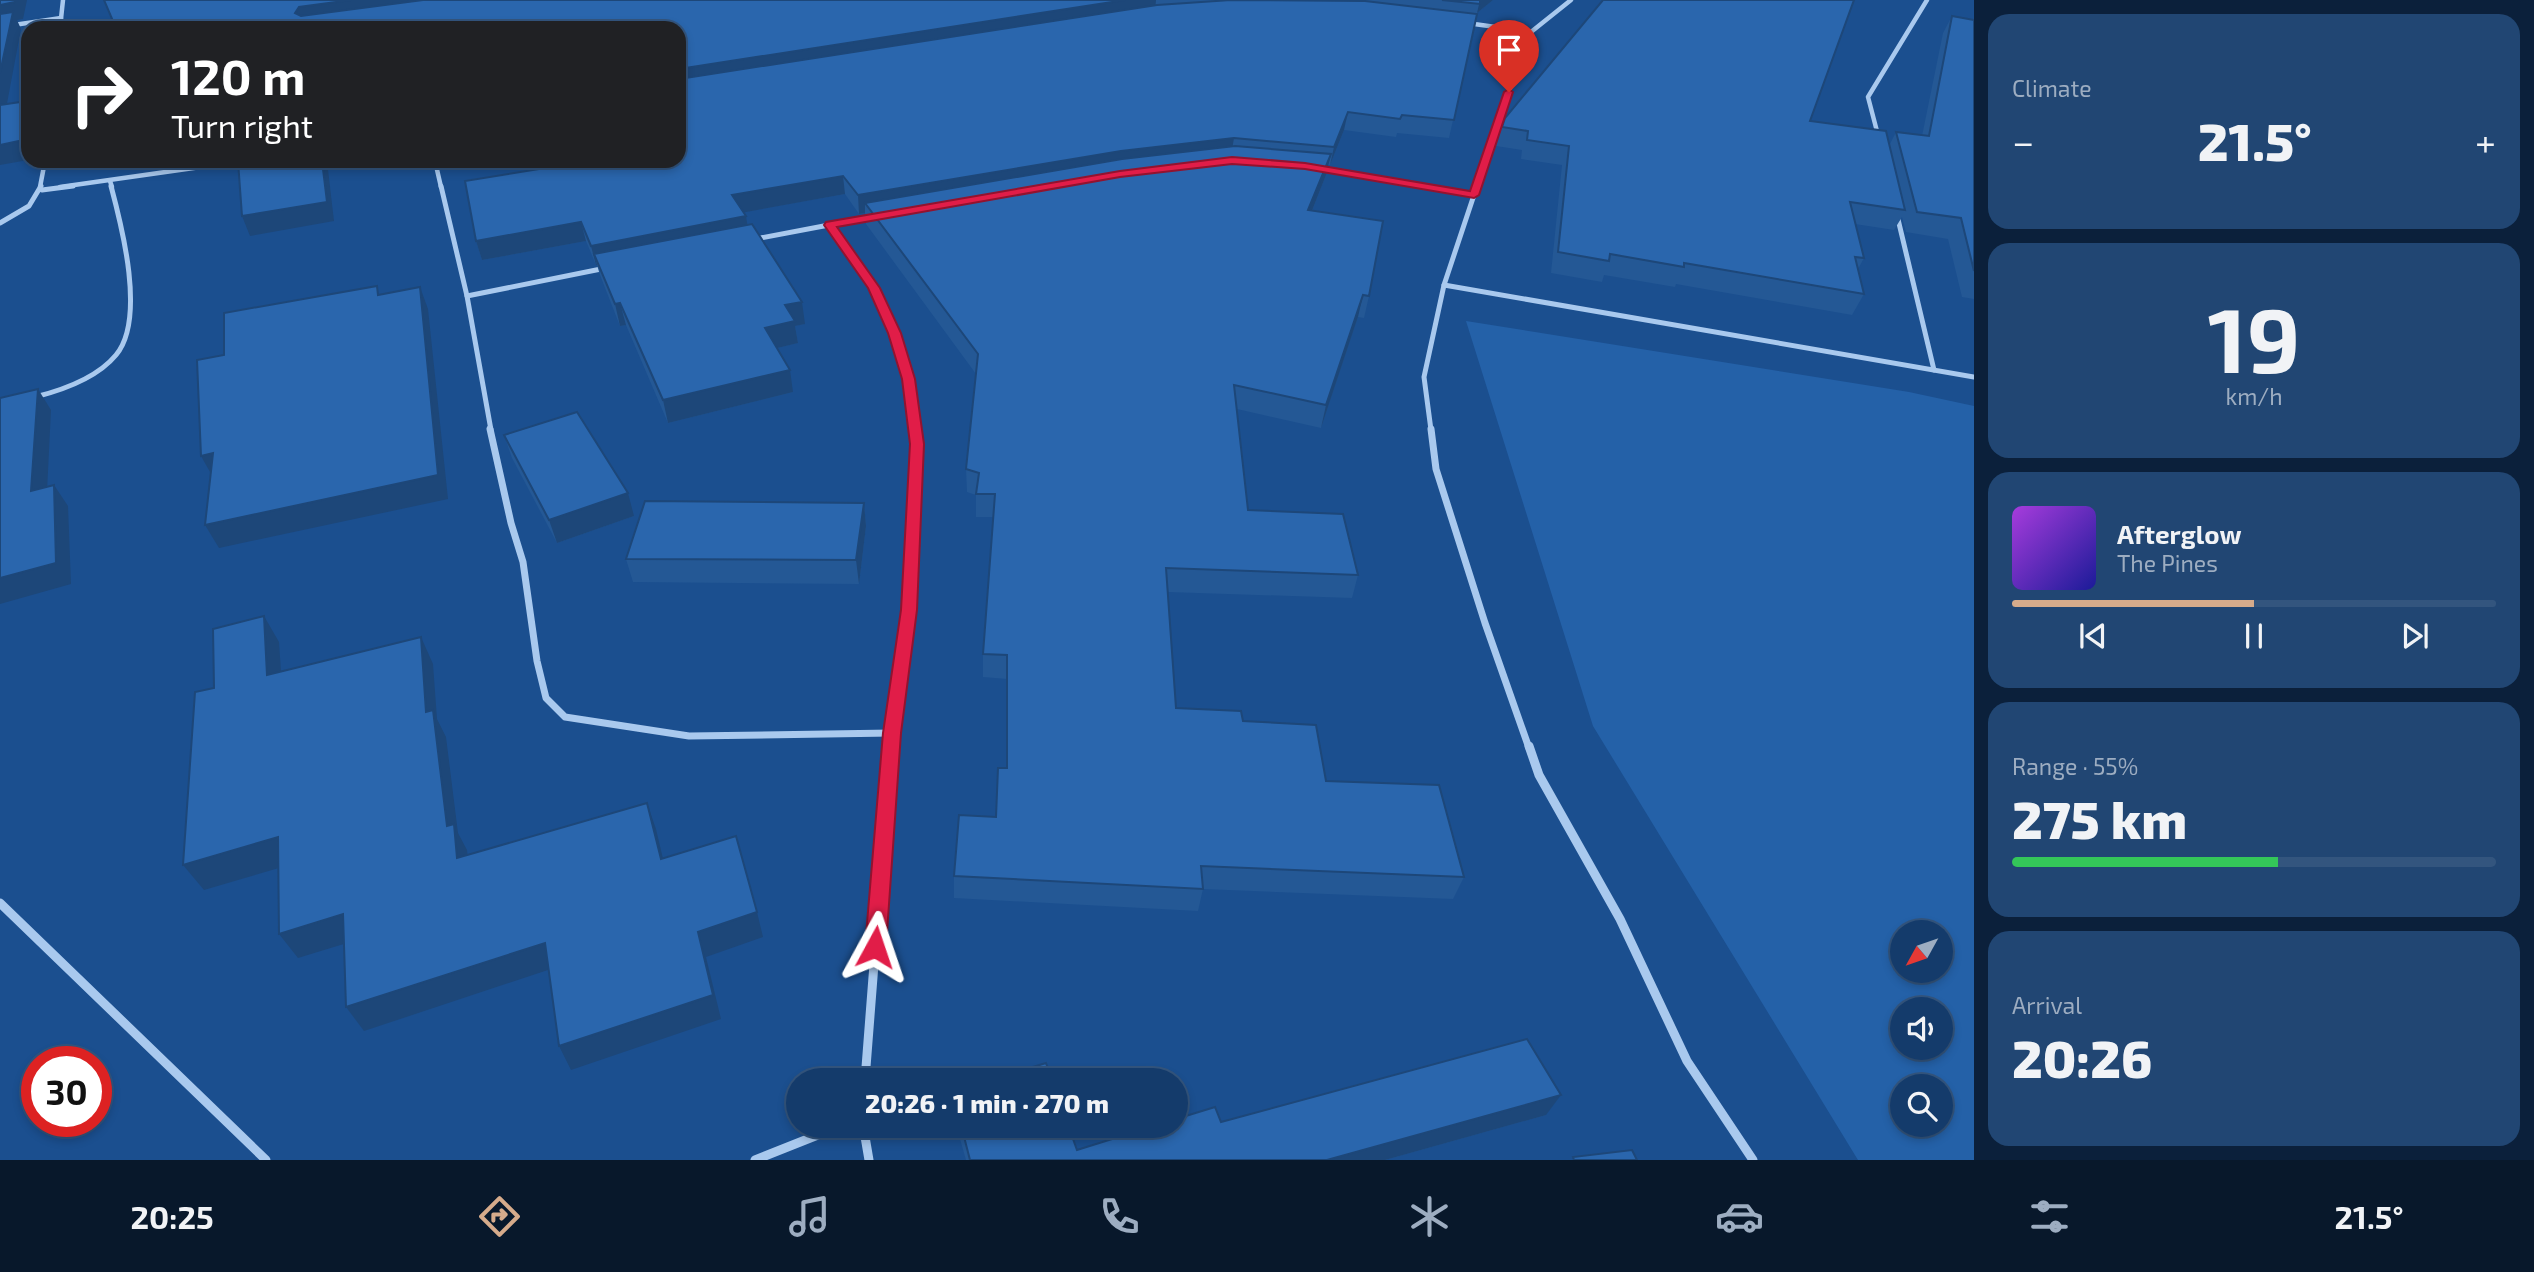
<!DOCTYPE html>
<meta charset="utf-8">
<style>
:root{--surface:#143b6b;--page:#214673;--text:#f1f3f6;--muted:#9dadc1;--line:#33557e;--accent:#d6ab8b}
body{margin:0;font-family:"Exo 2",sans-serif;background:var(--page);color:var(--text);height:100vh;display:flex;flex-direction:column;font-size:26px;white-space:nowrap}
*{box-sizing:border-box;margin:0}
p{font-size:23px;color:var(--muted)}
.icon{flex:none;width:38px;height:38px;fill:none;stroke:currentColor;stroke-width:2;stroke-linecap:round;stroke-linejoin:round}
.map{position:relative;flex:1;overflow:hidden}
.panel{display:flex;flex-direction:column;gap:14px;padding:14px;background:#0b203b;width:560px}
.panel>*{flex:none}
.banner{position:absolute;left:21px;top:21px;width:665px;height:147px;border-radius:21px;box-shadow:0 4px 10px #0003,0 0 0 2px var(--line);background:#202124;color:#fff;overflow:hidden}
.needle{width:46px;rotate:230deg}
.controls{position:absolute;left:1890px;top:920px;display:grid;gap:14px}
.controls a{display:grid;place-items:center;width:63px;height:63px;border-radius:50%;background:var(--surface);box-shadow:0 4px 10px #0003,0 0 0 2px var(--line);font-size:35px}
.speed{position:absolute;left:21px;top:1046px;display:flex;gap:14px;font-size:35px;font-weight:700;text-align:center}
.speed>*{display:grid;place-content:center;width:91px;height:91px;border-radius:50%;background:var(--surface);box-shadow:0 4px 10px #0003,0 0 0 2px var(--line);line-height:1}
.speed .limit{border:10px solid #d22;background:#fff;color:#111}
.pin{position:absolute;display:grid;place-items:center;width:60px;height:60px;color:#fff;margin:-72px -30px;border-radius:50% 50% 50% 0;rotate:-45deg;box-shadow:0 0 7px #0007}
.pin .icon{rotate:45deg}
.me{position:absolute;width:77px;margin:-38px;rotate:5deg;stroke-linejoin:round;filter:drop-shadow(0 0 5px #0008)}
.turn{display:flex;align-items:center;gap:24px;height:147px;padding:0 35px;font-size:32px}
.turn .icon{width:91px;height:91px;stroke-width:2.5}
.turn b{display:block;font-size:49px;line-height:60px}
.big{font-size:52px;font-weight:800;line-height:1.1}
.panel .tile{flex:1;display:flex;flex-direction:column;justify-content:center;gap:10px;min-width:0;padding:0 24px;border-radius:21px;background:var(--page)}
.panel .dial{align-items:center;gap:0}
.dial b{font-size:91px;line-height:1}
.song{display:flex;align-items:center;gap:21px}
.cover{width:84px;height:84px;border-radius:10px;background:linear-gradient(135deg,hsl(280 70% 55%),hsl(240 70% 35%))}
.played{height:7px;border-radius:4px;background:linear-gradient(90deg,var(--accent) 50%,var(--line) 50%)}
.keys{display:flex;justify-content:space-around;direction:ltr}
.heat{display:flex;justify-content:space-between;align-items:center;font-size:38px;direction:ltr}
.charge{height:10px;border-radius:5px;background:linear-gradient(90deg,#34c759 55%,var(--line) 0)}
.trip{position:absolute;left:786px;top:1068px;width:402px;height:70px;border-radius:35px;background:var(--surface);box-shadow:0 4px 10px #0003,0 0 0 2px var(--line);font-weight:800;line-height:70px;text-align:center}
.menu{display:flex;height:112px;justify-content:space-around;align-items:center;background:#08182b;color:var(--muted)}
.menu .icon{width:49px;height:49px}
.menu .current{color:var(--accent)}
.menu b{font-size:32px;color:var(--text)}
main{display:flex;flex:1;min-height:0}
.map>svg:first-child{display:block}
</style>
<main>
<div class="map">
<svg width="1974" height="1160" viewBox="0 0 1974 1160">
<rect width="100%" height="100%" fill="#1b4f8f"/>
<path fill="#2461a8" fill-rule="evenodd" d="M 1466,321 L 1909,392 L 1974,406 L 1974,1160 L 1858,1160 L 1593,726 ZM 1902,933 L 1941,933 L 1941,971 L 1902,971 ZM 1902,1010 L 1941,1010 L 1941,1048 L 1902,1048 ZM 1902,1087 L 1941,1087 L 1941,1125 L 1902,1125 Z"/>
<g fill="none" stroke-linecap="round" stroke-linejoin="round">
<g stroke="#a9c9ee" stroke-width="4.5">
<path d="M 1467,23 L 1531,32"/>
<path d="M 0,27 L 61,18"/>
<path d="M 60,28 L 63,0"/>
<path d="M 1879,139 L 1868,97 L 1927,0"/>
<path d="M 435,161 L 441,187"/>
<path d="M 1318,168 L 1430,187"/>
<path d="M 110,181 L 112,187"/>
<path d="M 40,187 L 45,161"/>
<path d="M 60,187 L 243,161"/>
<path d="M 1477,187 L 1509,92 L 1521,46 L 1531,32 L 1571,0"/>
</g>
<g stroke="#a9c9ee" stroke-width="5">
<path d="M 441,186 L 467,296 L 606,268"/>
<path d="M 1420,186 L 1474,195"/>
<path d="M 42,190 L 73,186"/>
<path d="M 1897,215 L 1934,370"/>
<path d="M 0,223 L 29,206 L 41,186"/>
<path d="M 829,225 L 874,217"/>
<path d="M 755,239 L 829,225 C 844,245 860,265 873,286 C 899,329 908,382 915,430"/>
<path d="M 1444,285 L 1974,377"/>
<path d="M 467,296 L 491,430"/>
<path d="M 35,397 C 63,390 97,378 116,355 C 146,319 122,227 111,186"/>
<path d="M 1431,430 L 1424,377 L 1444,285 L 1477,186"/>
</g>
<g stroke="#a9c9ee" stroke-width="7">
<path d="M 490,429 L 511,523 L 523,562 L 537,661 L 546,698 L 565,717 L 689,736 L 892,733"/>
<path d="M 1431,429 L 1436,469 L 1485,623 L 1529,748"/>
<path d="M 891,748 L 909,610 L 917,444 L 915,429"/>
</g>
<g stroke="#a9c9ee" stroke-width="9">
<path d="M 1529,746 L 1539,775 L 1620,919 L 1687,1061 L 1753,1160"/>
<path d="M 0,903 L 266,1160"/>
<path d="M 865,1080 L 891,746"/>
<path d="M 863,1125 L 869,1160"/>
<path d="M 755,1160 L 843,1125"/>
</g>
</g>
<g fill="#245895">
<path d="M 104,0 L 1493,0 L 1477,13 L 1449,138 L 1397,133 L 1396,137 L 1344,130 L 1330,165 L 1328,165 L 1326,175 L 1312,211 L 1369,296 L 1364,318 L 1358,317 L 1321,428 L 1237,409 L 1248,510 L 1358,575 L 1352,598 L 1168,592 L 1176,708 L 1243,721 L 1326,781 L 1464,877 L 1453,899 L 1203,889 L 1198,911 L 954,898 L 954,876 L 996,817 L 1007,768 L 1007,679 L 983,677 L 983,654 L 993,517 L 976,517 L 976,495 L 967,492 L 966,469 L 976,374 L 866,224 L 865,213 L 859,214 L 845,194 L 744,212 L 747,225 L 805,324 L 795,326 L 798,343 L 777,348 L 793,392 L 668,423 L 626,325 L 620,326 L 600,275 L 597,265 L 596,265 L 586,241 L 482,260 L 476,241 L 679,161 L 679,28 L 113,21 Z"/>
<path d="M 1952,16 L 1974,20 L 1974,299 L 1962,297 L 1948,239 L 1906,232 L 1902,217 L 1894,230 L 1855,224 L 1864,258 L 1858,269 L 1864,294 L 1852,315 L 1676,284 L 1675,287 L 1604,275 L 1602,282 L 1551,273 L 1562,165 L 1521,159 L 1522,150 L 1496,146 L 1505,118 L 1810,121 L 1889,146 L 1896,132 L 1922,136 L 1943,33 Z"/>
<path d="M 504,435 L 634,516 L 557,543 L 512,458 Z"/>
<path d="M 864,503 L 866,526 L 859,584 L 633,582 L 626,559 Z"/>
<path d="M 1546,1115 L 1385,1160 L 966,1160 L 956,1125 L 1068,1125 L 1077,1150 L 1221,1122 Z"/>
</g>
<g fill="#1d4779">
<path d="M 15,0 L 27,0 L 23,19 L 17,20 L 21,29 L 5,114 L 0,117 L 0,5 Z"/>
<path d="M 351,0 L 475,0 L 305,23 L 295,13 L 299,7 Z"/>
<path d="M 1125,0 L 1156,0 L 1155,11 L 679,87 L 679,69 Z"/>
<path d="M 1480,0 L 1493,0 L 1477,13 Z"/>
<path d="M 1348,112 L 1344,130 L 1330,165 L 1334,147 Z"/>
<path d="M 1234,138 L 1231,156 L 865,203 L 865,213 L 859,214 L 858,195 L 1121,151 Z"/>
<path d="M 28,139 L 28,160 L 0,165 L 0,145 Z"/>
<path d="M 1331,154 L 1326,175 L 1304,231 L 1308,210 Z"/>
<path d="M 322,161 L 327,161 L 334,221 L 250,236 L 242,216 Z"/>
<path d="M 843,176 L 845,194 L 735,214 L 732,195 Z"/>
<path d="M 746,216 L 749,235 L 594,254 L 597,265 L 596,265 L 591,246 Z"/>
<path d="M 581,222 L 586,241 L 482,260 L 476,241 Z"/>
<path d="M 420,287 L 428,309 L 448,499 L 219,548 L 205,525 Z"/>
<path d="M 1363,295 L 1358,317 L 1321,428 L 1326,405 Z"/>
<path d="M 802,302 L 805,324 L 795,326 L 798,343 L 769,350 L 765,328 L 785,305 Z"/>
<path d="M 620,303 L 626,325 L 620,326 L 615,304 Z"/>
<path d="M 790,370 L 793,392 L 668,423 L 663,400 Z"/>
<path d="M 38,389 L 51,410 L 46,512 L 31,491 Z"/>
<path d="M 213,453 L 214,479 L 201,456 Z"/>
<path d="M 54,485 L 68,506 L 71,584 L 0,604 L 0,578 Z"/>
<path d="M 628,493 L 634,516 L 557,543 L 549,520 Z"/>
<path d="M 864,503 L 866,526 L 859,584 L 856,560 Z"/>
<path d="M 264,616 L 279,642 L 283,701 L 267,675 Z"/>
<path d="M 421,637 L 433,664 L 437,719 L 446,737 L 458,833 L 467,850 L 471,884 L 457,858 L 447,826 L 426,712 Z"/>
<path d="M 647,803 L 656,829 L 669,884 L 661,859 Z"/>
<path d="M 278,837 L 296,863 L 204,890 L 183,865 Z"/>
<path d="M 757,912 L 763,937 L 706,957 L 721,1019 L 571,1070 L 559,1046 L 698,932 Z"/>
<path d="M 343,914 L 360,939 L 298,958 L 279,934 Z"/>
<path d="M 545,943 L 557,967 L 364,1031 L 346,1007 Z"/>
<path d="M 1561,1095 L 1546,1115 L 1385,1160 L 1327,1160 Z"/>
</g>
<g fill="#2a66ad" stroke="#1d4779" stroke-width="2">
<path d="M 0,0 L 15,0 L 15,2 L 0,5 Z"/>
<path d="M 104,0 L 351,0 L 299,7 L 295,13 L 301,16 L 423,0 L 1125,0 L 679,69 L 679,28 L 111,28 L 113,21 Z"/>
<path d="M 1231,0 L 1365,1 L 1477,14 L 1454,120 L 1402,115 L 1400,119 L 1348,112 L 1334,147 L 1234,138 L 1121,151 L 858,195 L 843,176 L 732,195 L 746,216 L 591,246 L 581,222 L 476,241 L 465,181 L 589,161 L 679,161 L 679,79 L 1157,5 Z"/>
<path d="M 1442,0 L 1480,0 L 1480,4 Z"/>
<path d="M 1603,0 L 1854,0 L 1810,121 L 1886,131 L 1905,210 L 1850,202 L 1864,258 L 1855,257 L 1864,294 L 1684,263 L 1684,267 L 1610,254 L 1609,261 L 1558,252 L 1569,146 L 1527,140 L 1528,131 L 1502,127 L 1505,118 Z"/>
<path d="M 13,12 L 0,73 L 0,14 Z"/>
<path d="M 1952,16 L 1974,20 L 1974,271 L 1961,218 L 1917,212 L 1896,132 L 1929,136 Z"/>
<path d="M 28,93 L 28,139 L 0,145 L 0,105 L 20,102 L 23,98 L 22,94 Z"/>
<path d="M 1235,146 L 1331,154 L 1308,210 L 1383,221 L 1369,296 L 1363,295 L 1326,405 L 1234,385 L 1248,510 L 1343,514 L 1358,575 L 1166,568 L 1176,708 L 1241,711 L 1243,721 L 1316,725 L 1326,781 L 1439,785 L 1464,877 L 1201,866 L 1203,889 L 954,876 L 959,815 L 996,817 L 998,768 L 1007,768 L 1007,655 L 983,654 L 995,494 L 976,494 L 979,473 L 966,469 L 978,354 L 865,203 L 1122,159 Z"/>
<path d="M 238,161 L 322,161 L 327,202 L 242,216 Z"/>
<path d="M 752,224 L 802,302 L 785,305 L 795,321 L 765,328 L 790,370 L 663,400 L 620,303 L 615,304 L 594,254 Z"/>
<path d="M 377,286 L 378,295 L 420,287 L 438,475 L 205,525 L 213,453 L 201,456 L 197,360 L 224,355 L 224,313 Z"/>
<path d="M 38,389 L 31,491 L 54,485 L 56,563 L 0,578 L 0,398 Z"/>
<path d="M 577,412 L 628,493 L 549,520 L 504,435 Z"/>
<path d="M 645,501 L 864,503 L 856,560 L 626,559 Z"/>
<path d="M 264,616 L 267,675 L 421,637 L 426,712 L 433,710 L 447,826 L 454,824 L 457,858 L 647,803 L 661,859 L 736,836 L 757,912 L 698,932 L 713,995 L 559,1046 L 545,943 L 346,1007 L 343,914 L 279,934 L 278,837 L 183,865 L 195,692 L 214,688 L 213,629 Z"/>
<path d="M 1527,1039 L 1561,1095 L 1327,1160 L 970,1160 L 961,1125 L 1068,1125 L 1077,1150 L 1157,1125 L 1176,1125 L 1176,1119 L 1215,1107 L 1221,1122 Z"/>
<path d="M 1046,1063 L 1052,1080 L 990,1080 Z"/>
<path d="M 1632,1150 L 1637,1160 L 1574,1160 L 1573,1157 Z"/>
</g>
<path fill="#e11d48" stroke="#92132f" stroke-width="2" d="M 1509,89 L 1513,92 L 1479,195 L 1474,198 L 1305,169 L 1232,164 L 1120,177 L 837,227 L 880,288 L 901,333 L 915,379 L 924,444 L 917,610 L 901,733 L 886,947 L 883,953 L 875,956 L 868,953 L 865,947 L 883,733 L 901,610 L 910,444 L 902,379 L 888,333 L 868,288 L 824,225 L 826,222 L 1120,171 L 1232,157 L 1305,163 L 1470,191 L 1504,92 Z"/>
</svg>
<div class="controls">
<a><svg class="needle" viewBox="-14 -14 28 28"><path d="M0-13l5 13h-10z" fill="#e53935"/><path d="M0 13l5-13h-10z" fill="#9dadc1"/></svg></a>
<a><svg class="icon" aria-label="sound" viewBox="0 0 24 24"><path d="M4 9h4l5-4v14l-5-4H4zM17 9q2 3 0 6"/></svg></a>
<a><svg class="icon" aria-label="search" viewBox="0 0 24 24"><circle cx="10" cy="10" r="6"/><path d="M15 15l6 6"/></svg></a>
</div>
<div class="speed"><div class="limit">30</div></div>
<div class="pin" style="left:1509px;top:92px;background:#d93025"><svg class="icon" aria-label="arrive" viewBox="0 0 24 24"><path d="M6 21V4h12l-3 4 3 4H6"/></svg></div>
<svg class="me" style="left:875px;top:947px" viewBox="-20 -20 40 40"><path d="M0-17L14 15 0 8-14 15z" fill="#e11d48" stroke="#fff" stroke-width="4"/></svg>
<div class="trip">20:26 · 1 min · 270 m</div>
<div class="banner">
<div class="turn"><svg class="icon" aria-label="right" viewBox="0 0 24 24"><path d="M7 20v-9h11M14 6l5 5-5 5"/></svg><div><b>120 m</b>Turn right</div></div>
</div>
</div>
<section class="panel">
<div class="tile"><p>Climate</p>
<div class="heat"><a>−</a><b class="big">21.5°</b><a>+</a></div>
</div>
<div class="tile dial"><b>19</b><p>km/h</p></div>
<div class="tile">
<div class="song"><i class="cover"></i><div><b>Afterglow</b><p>The Pines</p></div></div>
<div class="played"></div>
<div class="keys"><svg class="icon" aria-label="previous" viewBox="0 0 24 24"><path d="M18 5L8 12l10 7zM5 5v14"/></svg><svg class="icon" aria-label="pause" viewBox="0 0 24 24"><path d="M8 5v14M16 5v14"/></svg><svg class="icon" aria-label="next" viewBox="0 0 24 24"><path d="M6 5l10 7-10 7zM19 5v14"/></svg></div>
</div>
<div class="tile"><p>Range · 55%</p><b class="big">275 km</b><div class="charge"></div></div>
<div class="tile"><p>Arrival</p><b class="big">20:26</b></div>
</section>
</main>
<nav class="menu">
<b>20:25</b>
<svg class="icon current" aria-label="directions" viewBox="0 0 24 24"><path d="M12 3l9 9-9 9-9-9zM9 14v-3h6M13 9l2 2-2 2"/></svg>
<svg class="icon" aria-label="music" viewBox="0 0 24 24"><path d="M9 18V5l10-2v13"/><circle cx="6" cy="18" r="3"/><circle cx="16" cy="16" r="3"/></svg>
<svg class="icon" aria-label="phone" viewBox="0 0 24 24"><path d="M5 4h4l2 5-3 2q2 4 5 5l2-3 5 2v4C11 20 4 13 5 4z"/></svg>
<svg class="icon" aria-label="climate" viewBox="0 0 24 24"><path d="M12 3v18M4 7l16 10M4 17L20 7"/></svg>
<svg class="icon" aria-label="car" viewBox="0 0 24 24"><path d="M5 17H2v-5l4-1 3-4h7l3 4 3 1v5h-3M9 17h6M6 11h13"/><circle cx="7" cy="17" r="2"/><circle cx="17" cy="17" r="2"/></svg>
<svg class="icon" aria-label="filters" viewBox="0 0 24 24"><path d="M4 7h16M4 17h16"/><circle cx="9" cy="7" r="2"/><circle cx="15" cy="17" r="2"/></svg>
<b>21.5°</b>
</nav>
